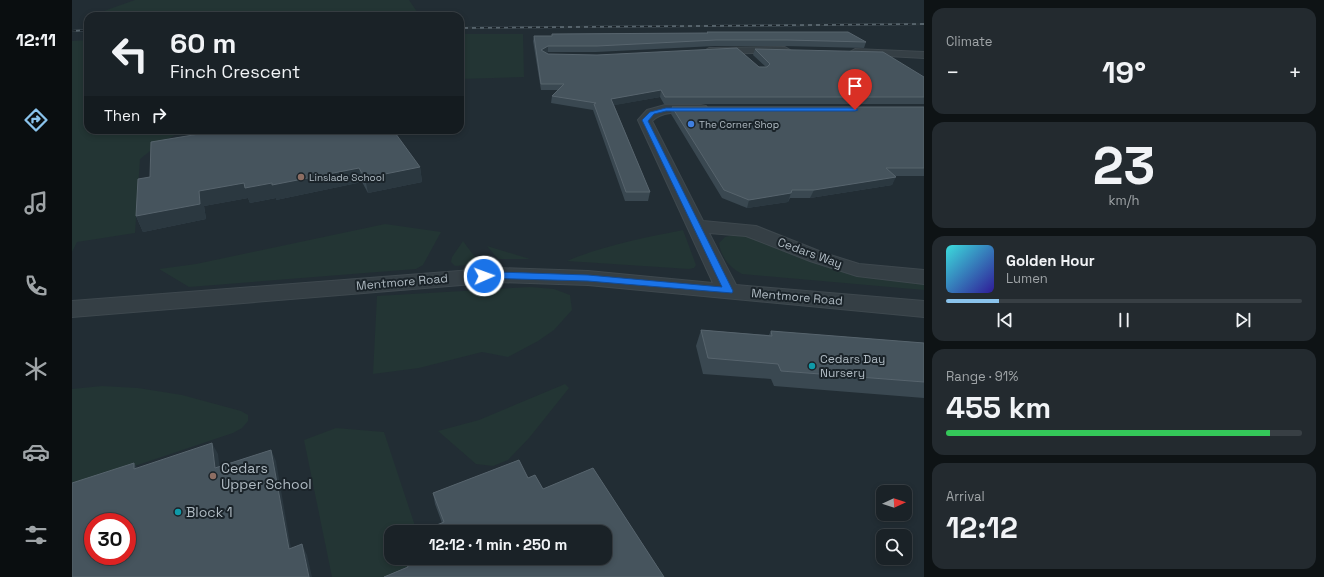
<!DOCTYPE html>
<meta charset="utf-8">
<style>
:root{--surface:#1a2227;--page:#232a2f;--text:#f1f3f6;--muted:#9fa4a7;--line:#383f44;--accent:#8ac3ec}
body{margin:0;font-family:"Space Grotesk",sans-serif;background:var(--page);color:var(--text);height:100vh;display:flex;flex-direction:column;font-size:15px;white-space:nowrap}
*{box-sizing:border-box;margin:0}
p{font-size:13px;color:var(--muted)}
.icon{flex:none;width:22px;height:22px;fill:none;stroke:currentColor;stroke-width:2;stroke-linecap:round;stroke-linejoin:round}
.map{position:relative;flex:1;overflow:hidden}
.sheet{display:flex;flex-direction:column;gap:8px;padding:8px;background:#0e1315;width:400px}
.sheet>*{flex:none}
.banner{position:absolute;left:12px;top:12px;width:380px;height:122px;border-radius:12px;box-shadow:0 2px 6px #0003,0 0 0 1px var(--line);background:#1a2227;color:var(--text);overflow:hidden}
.needle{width:26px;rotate:87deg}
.fabs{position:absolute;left:804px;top:485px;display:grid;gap:8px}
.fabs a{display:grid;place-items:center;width:36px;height:36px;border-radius:8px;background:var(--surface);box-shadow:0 2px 6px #0003,0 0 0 1px var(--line);font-size:20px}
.speed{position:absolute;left:12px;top:513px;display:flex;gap:8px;font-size:20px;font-weight:700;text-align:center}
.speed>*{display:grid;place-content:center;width:52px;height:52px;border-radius:50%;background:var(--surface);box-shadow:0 2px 6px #0003,0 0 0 1px var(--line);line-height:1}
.speed .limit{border:6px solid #d22;background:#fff;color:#111}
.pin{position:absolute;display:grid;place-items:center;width:34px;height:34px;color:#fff;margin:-41px -17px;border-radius:50% 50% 50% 0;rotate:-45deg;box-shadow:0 0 4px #0007}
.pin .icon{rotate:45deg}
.me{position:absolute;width:44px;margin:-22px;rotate:88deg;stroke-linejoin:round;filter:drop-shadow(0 0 3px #0008)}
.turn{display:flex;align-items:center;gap:14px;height:84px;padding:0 20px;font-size:18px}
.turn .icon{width:52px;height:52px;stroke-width:2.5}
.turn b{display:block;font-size:28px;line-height:34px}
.then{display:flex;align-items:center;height:38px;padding:0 20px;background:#0003;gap:8px;font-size:15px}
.big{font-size:30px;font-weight:700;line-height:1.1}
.sheet .card{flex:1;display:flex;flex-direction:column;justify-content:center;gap:6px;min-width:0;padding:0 14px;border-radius:12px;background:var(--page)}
.sheet .dial{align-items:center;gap:0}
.dial b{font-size:52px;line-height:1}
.song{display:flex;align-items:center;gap:12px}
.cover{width:48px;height:48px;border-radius:6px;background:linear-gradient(135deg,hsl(180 70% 55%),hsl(250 70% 35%))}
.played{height:4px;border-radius:2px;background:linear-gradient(90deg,var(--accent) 15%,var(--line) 15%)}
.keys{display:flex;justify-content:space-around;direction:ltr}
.heat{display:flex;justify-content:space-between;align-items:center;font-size:22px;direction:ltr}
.charge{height:6px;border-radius:3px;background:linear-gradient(90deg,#34c759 91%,var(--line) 0)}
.trip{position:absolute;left:312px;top:525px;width:228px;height:40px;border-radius:12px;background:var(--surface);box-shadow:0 2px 6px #0003,0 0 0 1px var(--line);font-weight:700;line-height:40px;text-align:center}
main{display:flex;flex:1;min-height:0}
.dock{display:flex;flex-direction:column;width:72px;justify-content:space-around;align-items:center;background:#0a0e10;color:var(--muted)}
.dock .icon{width:28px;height:28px}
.dock .selected{color:var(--accent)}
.dock b{font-size:18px;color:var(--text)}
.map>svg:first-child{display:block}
</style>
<main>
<nav class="dock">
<b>12:11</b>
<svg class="icon selected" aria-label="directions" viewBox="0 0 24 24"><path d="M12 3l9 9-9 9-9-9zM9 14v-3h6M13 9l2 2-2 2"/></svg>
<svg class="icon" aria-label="music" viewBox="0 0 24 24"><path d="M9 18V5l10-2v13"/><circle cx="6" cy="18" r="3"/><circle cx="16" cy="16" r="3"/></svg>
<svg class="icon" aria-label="phone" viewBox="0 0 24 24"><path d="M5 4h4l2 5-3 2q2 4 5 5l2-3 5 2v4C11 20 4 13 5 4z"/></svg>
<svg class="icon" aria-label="climate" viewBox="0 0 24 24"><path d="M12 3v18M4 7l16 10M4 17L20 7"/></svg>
<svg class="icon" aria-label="car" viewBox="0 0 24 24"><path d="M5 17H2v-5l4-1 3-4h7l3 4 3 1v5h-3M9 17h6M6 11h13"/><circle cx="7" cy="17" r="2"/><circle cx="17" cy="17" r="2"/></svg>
<svg class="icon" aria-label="filters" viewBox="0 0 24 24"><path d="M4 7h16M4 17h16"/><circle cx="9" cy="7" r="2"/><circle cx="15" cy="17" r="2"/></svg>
</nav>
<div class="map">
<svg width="852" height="577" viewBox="0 0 852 577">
<rect width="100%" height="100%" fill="#222d34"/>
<g fill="#233534">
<path d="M 63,0 L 337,0 L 348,16 L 18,16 Z"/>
<path d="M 388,34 L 451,34 L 452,77 L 388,79 Z"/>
<path d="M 16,40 L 16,130 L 112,130 L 87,144 L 68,159 L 63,233 L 5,242 L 0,252 L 0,41 Z"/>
<path d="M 313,224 L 369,232 L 351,265 L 344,269 L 117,287 L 87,269 L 124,264 Z"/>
<path d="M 611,230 L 624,265 L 622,268 L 617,269 L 495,261 C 533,245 571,238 611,230 Z"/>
<path d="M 661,235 L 677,236 L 785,276 L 852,283 L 852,290 L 670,274 C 657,267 649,257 647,243 L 653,237 Z"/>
<path d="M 391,241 L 408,264 L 383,266 L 379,262 L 380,257 Z"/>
<path d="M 415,246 L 458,259 L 426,259 Z"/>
<path d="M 458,287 L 482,289 L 498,295 L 500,310 L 482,330 L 466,341 L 436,357 L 410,352 L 347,368 L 301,374 L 305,296 Z"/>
<path d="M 493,384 L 497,388 L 457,438 L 436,460 L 421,466 L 404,464 L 366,431 L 407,420 Z"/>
<path d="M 30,386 L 66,388 L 110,395 L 169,411 L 176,415 L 176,421 L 170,428 L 161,433 L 0,487 L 0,389 Z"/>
<path d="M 264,428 L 312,432 L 345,532 L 319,532 L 319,558 L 332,558 L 338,577 L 260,577 L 232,440 Z"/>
</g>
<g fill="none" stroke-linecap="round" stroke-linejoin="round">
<g stroke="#3e484e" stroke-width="2">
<g id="minor">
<path d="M 713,47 L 718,50 L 717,52 L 637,54 L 632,51 L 637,48 Z"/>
<path d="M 783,49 L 852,52 L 852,58 L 779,54 L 778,52 Z"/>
<path d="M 593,105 L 629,105 L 634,106 L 636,109 L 634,112 L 629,113 C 614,113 592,109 580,121 L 631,221 L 684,226 L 752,253 L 787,264 L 852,270 L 852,284 L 785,276 L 738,261 L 674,236 L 637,233 L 664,285 L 852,301 L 852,317 L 516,285 L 426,282 L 0,317 L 0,301 L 426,268 L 516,271 L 641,283 L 566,120 L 575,110 Z"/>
</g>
</g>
<use href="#minor" fill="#353f45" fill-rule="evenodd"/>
<g stroke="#57646c" stroke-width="2">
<g id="rail">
<path d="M 388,28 L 852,24"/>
<path d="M 0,31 L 16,30"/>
</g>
</g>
<use href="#rail" stroke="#1a2329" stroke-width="1.5" stroke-dasharray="4" stroke-linecap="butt"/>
</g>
<g fill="#3a4851">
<path d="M 635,32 L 794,42 L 792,48 L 713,46 L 643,46 L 524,52 L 476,52 L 474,53 L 476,54 L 694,67 L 681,55 L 683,49 L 852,77 L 852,104 L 592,104 L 588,97 L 542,105 L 578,192 L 576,201 L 553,201 L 521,110 L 479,103 L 480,96 L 486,90 L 469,90 L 461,41 L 462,36 L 480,36 L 480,34 L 635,33 Z"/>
<path d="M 600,107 L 852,107 L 852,176 L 823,176 L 820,185 L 738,198 L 718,198 L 716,202 L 675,208 L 650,198 L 599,114 Z"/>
<path d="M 139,132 L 348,167 L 350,182 L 296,193 L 290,182 L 204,200 L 204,198 L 178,203 L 176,198 L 132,206 L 134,219 L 71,232 L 64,216 L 78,177 Z"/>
<path d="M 629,330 L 697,335 L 699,331 L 852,343 L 852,398 L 702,386 L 699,379 L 631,374 L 624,346 Z"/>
<path d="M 447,460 L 456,478 L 463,475 L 471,489 L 521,468 L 592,577 L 312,577 L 335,567 L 332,558 L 533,558 L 533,532 L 348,532 L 370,523 L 363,504 L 361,493 Z"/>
</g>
<g fill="#2b3840">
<path d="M 476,46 L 476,52 L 469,57 L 469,50 Z"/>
<path d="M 589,90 L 588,97 L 538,106 L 539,99 Z"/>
<path d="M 348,167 L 350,182 L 296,193 L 293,178 Z"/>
<path d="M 287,168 L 290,182 L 204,200 L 204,198 L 178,203 L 176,198 L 132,206 L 134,219 L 71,232 L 64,216 L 127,191 L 172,183 L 200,183 Z"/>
<path d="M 824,177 L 820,185 L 738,198 L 742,190 Z"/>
<path d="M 719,193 L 716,202 L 675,208 L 677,200 Z"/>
<path d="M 140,443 L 146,454 L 149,480 L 143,468 Z"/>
<path d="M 199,450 L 204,461 L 221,560 L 217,549 Z"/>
<path d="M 62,463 L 69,474 L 62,469 Z"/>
<path d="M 230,544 L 235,555 L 240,577 L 237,577 Z"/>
</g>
<g fill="#46545d" stroke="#57646d" fill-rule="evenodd">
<path d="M 635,32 L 776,32 L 794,42 L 715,40 L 644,40 L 525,46 L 476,46 L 469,50 L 476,54 L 525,55 L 665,48 L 687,67 L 695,67 L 698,64 L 683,49 L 811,52 L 852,77 L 852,97 L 593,97 L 589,90 L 539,99 L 578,192 L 554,192 L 522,104 L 524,103 L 480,96 L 492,84 L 469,84 L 462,36 L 480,36 L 480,34 L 636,33 Z"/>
<path d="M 600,107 L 852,107 L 852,168 L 814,168 L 824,177 L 742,190 L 720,190 L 719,193 L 677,200 L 652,190 Z"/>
<path d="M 138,130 L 321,130 L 348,167 L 293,178 L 287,168 L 200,185 L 200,183 L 173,188 L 172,183 L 127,191 L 128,204 L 64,216 L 66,179 L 78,177 L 79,142 L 139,132 Z"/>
<path d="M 629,330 L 700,336 L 699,331 L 852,343 L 852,382 L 709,371 L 706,364 L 636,358 Z"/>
<path d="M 140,443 L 143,468 L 199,450 L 217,549 L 230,544 L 237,577 L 0,577 L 0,483 L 62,463 L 62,469 ZM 21,522 L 55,522 L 55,556 L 21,556 Z"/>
<path d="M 447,460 L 456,478 L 463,475 L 471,489 L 521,468 L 592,577 L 312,577 L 336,567 L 333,558 L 533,558 L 533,532 L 348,532 L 372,522 L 361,493 Z"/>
</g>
<path fill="#1a73e8" stroke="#114b97" d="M 594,108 L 783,108 L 786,110 L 783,111 L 594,111 L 582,114 L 576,121 L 661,291 L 660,293 L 516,281 L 408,278 L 407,276 L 408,274 L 426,272 L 516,275 L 650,287 L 570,120 L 578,112 Z"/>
<circle fill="#3f7fe0" stroke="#1a2329" stroke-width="1.5" cx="619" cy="124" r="4"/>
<g fill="#8d6e63" stroke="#1a2329" stroke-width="1.5">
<circle cx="229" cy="177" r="4"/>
<circle cx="141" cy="476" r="4"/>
</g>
<g fill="#0f9aa8" stroke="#1a2329" stroke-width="1.5">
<circle cx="740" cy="366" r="4"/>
<circle cx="106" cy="512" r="4"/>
</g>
<g text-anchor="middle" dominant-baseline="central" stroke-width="4" stroke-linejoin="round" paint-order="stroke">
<g font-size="10" fill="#afbac2" stroke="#1a2329" text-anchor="start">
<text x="627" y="124">The Corner Shop</text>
<text x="237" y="177">Linslade School</text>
</g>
<g font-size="12" fill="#afbac2" stroke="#1a2329">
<text transform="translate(738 253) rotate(20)">Cedars Way</text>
<text transform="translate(330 282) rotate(-5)">Mentmore Road</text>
<text transform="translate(725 297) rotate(5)">Mentmore Road</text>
</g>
<g font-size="12" fill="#afbac2" stroke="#1a2329" text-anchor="start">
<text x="748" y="359">Cedars Day<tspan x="748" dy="14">Nursery</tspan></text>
</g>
<g font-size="14" fill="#afbac2" stroke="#1a2329" text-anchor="start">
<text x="149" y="468">Cedars<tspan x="149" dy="16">Upper School</tspan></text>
<text x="114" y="512">Block 1</text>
</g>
</g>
</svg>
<div class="fabs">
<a><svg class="needle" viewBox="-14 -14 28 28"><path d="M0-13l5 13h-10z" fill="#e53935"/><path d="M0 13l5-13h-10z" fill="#9fa4a7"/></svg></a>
<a><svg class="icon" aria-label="search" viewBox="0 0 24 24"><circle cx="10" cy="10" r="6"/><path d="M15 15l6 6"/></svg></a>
</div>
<div class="speed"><div class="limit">30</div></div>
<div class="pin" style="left:783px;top:110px;background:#d93025"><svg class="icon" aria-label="arrive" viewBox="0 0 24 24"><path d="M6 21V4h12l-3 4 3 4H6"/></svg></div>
<svg class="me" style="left:412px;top:276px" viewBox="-20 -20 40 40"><circle r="17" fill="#1a73e8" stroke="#fff" stroke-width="3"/><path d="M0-11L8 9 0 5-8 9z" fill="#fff"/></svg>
<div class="trip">12:12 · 1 min · 250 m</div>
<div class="banner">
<div class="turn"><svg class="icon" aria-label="left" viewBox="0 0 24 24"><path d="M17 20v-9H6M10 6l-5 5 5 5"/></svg><div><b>60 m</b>Finch Crescent</div></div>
<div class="then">Then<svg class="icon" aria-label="right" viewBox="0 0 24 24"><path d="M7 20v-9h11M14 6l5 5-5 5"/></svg></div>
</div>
</div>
<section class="sheet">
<div class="card"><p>Climate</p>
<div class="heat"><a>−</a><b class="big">19°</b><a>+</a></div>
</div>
<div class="card dial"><b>23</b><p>km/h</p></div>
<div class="card">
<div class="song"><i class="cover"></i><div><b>Golden Hour</b><p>Lumen</p></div></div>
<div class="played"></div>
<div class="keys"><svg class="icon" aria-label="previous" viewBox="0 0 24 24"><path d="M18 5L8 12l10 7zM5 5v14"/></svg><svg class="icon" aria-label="pause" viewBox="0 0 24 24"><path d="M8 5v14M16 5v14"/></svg><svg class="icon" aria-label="next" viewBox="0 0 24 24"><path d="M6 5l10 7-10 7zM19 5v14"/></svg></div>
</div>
<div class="card"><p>Range · 91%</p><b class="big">455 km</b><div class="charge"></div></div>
<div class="card"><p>Arrival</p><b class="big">12:12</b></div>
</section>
</main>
